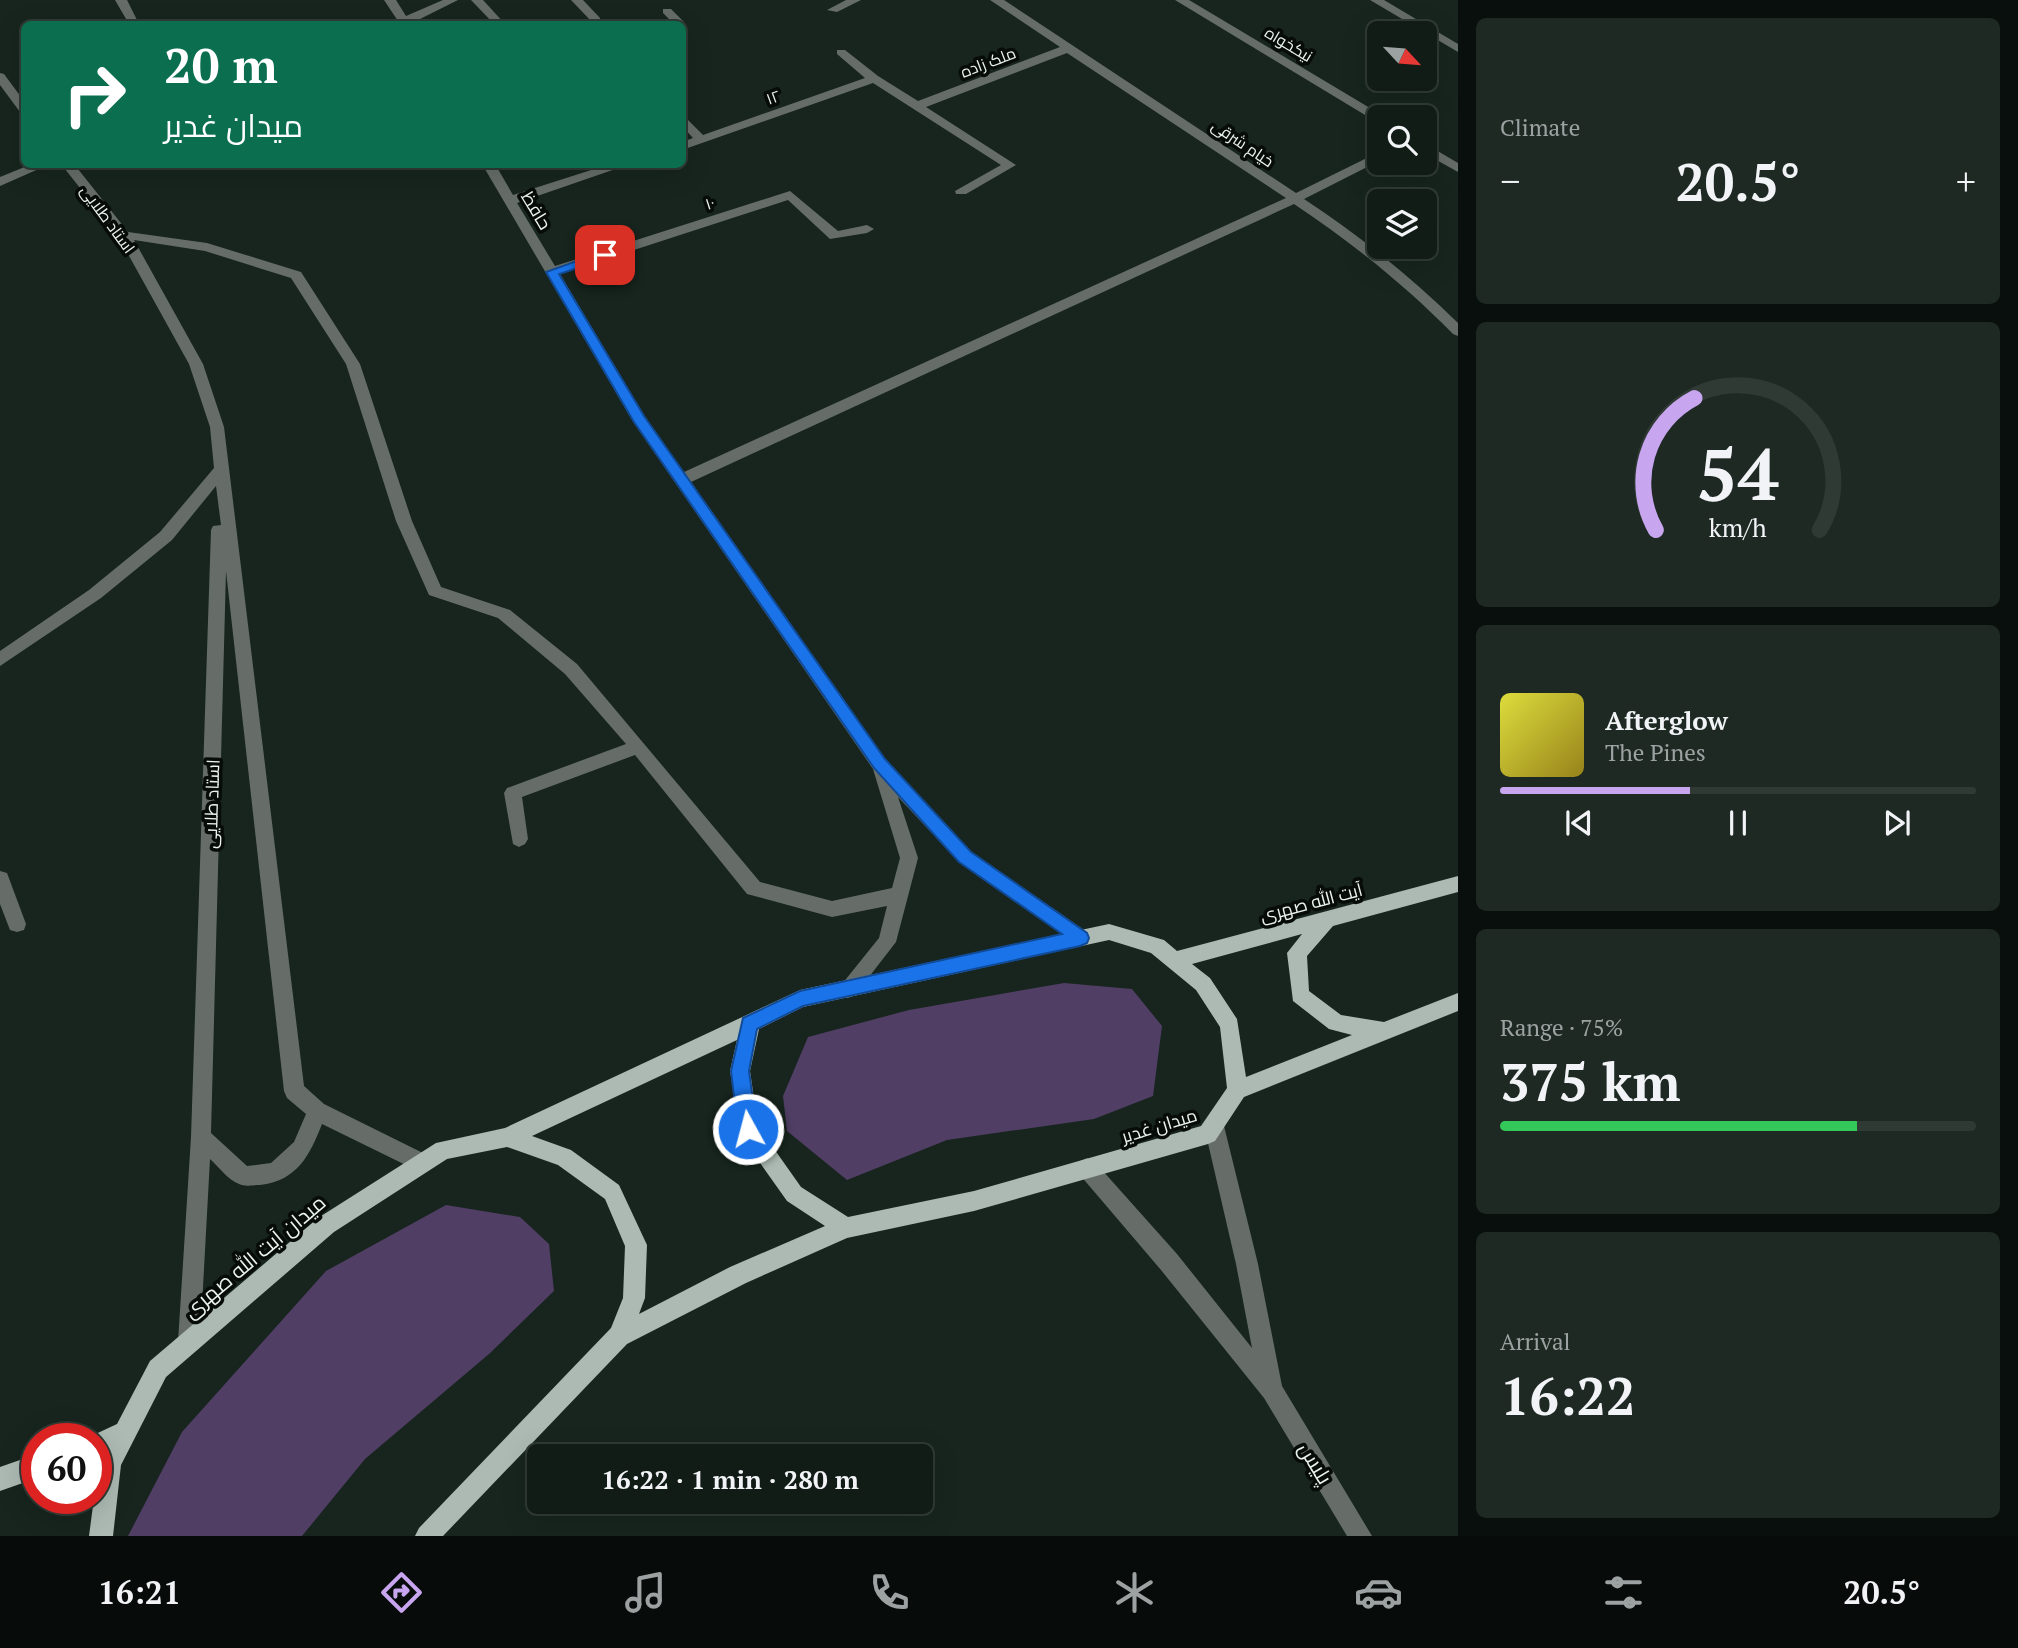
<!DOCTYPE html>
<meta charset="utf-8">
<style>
:root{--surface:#111c16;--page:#1e2923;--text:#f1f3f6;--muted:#9ca1a1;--line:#303a35;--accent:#c7a6ef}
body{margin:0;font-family:"PT Serif",Cairo,serif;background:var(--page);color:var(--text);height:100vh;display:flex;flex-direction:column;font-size:26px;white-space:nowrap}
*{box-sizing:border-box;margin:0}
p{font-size:23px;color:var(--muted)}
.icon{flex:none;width:38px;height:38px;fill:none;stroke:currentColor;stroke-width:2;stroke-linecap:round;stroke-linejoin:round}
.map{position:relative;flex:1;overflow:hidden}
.side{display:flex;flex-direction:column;gap:18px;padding:18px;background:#090f0c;width:560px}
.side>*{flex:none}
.hud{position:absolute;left:21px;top:21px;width:665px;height:147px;border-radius:10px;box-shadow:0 7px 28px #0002,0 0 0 2px var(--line);background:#0b6e4f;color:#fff;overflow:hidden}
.needle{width:46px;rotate:116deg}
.controls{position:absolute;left:1367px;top:21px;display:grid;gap:14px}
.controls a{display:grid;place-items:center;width:70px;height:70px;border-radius:10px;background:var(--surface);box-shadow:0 7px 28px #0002,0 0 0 2px var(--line);font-size:35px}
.speed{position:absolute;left:21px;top:1423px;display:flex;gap:14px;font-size:35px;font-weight:700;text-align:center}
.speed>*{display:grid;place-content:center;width:91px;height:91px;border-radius:50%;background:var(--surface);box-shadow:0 7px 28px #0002,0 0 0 2px var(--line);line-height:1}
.speed .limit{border:10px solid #d22;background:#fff;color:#111}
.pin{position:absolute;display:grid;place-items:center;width:60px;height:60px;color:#fff;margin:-30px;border-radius:14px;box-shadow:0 4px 10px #0006}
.me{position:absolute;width:77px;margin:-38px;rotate:353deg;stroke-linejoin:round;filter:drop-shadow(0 0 5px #0008)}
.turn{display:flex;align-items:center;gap:24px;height:147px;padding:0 28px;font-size:32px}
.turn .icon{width:91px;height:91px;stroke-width:2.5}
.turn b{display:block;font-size:49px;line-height:60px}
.big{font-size:52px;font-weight:800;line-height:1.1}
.side .tile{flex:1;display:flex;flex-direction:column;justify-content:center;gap:10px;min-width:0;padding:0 24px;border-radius:10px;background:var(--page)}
.side .dial{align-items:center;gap:0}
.dial svg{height:182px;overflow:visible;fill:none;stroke:var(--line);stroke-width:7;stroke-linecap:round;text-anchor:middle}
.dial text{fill:var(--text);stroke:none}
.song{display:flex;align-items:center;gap:21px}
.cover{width:84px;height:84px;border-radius:10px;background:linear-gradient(135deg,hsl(60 70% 55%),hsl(50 70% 35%))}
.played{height:7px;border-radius:4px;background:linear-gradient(90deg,var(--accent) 40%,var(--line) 40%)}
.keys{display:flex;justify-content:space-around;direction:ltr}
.heat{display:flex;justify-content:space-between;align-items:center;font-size:38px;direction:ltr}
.charge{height:10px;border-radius:5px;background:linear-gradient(90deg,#34c759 75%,var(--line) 0)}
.trip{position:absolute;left:527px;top:1444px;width:406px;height:70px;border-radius:10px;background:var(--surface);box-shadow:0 7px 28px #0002,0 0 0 2px var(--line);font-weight:800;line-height:70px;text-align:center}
.tabs{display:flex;height:112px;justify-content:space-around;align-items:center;background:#070b09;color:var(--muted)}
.tabs .icon{width:49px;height:49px}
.tabs .on{color:var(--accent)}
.tabs b{font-size:32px;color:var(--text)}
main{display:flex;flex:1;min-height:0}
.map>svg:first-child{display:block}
</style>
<main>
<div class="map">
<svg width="1458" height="1536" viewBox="0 0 1458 1536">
<rect width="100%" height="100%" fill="#17251e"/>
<g fill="#503e64">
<path d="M 1064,983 L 1132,989 L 1162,1026 L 1153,1096 L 1094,1119 L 947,1140 L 847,1180 L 787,1131 L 783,1096 L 808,1037 L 909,1010 Z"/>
<path d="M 446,1205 L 520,1217 L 549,1244 L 554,1291 L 489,1354 L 365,1459 L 302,1536 L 128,1536 L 182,1432 L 326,1271 Z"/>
</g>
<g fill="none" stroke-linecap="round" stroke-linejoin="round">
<g fill="#666d69" fill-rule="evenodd">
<path d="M 115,0 L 127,0 L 139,24 L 129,24 Z"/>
<path d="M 384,0 L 396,0 L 406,16 L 443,0 L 458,0 L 410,24 L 400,24 Z"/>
<path d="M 471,0 L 483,0 L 505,24 L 494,24 Z"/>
<path d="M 571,0 L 583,0 L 600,18 L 600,22 L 592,22 Z"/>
<path d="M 846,0 L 861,0 L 837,12 L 827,10 Z"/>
<path d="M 990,0 L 1004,0 L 1296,193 L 1379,152 L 1379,161 L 1304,199 C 1359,235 1411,277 1458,323 L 1458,336 L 1453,334 C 1405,285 1351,242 1294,204 L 691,482 L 885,759 L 971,852 L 1087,932 L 1089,938 L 1087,944 L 1080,946 L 959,862 L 898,797 L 918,858 L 896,942 L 855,995 L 848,998 L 841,995 L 838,989 L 879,938 L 887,906 L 832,917 L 747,894 L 635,755 L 522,797 L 528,839 L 525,844 L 519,847 L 513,844 L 504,793 L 507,788 L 626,744 L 565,674 L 498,618 L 429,595 L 396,521 L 346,364 L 291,278 L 205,251 L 134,240 L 203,364 L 224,427 L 304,1086 L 324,1104 L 429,1156 L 432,1163 L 429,1170 L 422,1173 L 322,1124 C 310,1155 297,1181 260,1185 C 253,1185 245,1187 239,1184 C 228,1180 219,1167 210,1159 L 200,1342 L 197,1350 L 189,1353 L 181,1350 L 178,1342 L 191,1137 L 211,530 L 213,526 L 221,525 L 216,486 L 172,540 L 101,598 L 0,666 L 0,651 L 89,590 L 160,532 L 214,468 L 210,427 L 189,364 L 118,236 L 61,164 L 74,164 L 128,232 L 207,243 L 301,272 L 360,364 L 412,521 L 441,587 L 510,610 L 577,664 L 760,882 L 832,901 L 892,888 L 900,858 L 873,769 L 634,423 L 482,164 L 495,164 L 513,195 L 610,164 L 630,164 L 517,203 L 555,266 L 790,191 L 838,231 L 867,225 L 874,229 L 867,233 L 830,239 L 788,200 L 560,274 L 644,416 L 684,472 L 1286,198 L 1067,53 L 926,107 L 1016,165 L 966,194 L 956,194 L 955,191 L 1001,165 L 873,83 L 682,150 L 682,142 L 693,138 L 682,126 L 682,114 L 703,135 L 865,78 L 837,54 L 837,50 L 845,50 L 878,76 L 918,101 L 1060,47 ZM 226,571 L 284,1091 L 287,1098 L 306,1114 L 294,1142 L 271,1163 L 247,1166 L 211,1133 Z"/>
<path d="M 1175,0 L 1189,0 L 1385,117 L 1379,117 L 1379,122 L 1375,121 Z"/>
<path d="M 1370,0 L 1384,0 L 1458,44 L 1458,52 Z"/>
<path d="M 663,9 L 671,9 L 684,22 L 684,26 L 674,24 L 663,13 Z"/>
<path d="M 0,73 L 4,74 L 24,101 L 24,113 L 20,112 L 0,85 Z"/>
<path d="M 1424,143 L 1458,163 L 1458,172 L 1424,153 Z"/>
<path d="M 32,164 L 50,164 L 0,186 L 0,177 Z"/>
<path d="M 0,871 L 7,873 L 26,924 L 24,930 L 17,932 L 10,930 L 0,904 Z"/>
<path d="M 1214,1116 L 1221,1119 L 1224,1126 L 1258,1264 L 1282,1386 L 1372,1536 L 1347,1536 L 1264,1398 L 1161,1270 L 1080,1175 L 1077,1168 L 1080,1161 L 1087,1158 L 1094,1161 L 1177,1254 L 1252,1348 L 1236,1264 L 1204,1126 L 1207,1119 Z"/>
</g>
<g fill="#acbab3" fill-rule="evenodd">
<path d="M 1458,876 L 1458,892 L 1333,926 L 1307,956 L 1309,991 L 1341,1015 L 1384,1022 L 1458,993 L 1458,1011 L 1244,1097 L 1215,1141 L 1208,1144 L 974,1211 L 847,1238 L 746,1283 L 627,1344 L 443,1536 L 415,1536 L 419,1528 L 611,1328 L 623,1298 L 625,1246 L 605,1199 L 558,1165 L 507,1147 L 447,1159 L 334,1232 L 166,1377 L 121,1465 L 113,1536 L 89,1536 L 94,1498 L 96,1498 L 98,1463 L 103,1453 L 96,1455 L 96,1438 L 87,1438 L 117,1424 L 150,1361 L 318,1218 L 436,1143 L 505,1128 L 800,990 L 1109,924 L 1164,940 L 1177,951 ZM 1302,934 L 1287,953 L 1293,1001 L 1329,1029 L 1352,1035 L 1246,1077 L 1237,1019 L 1210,978 L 1192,964 ZM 1109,940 L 1151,953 L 1196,990 L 1220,1027 L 1227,1088 L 1201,1126 L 974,1191 L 848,1217 L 801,1187 L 758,1126 L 750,1071 L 759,1029 L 803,1007 ZM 737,1040 L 730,1071 L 741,1136 L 787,1201 L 825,1226 L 730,1267 L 639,1314 L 645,1298 L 647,1245 L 619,1185 L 571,1150 L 532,1136 Z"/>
<path d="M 37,1454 L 37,1478 L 0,1491 L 0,1467 Z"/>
</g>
</g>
<path fill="#1a73e8" stroke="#114b97" stroke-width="2" d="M 605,251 L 609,252 L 609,258 L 559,274 L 644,416 L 885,759 L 971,852 L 1087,933 L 1089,938 L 1087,943 L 1080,946 L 803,1006 L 757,1029 L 749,1071 L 757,1129 L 754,1136 L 748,1138 L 741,1136 L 738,1129 L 731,1071 L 743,1018 L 800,991 L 1062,934 L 959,862 L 874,768 L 634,422 L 546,272 Z"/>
<g text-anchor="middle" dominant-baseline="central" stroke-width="7" stroke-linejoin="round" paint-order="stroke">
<g font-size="16" fill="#ebf4ef" stroke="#070c09">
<text transform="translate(1289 44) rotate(31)">نیکخواه</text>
<text transform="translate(988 62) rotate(-21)">ملک زاده</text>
<text transform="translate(773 97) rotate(-20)">۱۲</text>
<text transform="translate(1243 143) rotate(34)">خیام شرقی</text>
<text transform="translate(710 203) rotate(-18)">۱۰</text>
<text transform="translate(108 219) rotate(54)">استاد طلایی</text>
</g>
<g font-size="18" fill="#ebf4ef" stroke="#070c09">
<text transform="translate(537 210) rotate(59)">حافظ</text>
<text transform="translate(211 804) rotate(-88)">استاد طلایی</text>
<text transform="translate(1311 902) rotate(-15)">آیت الله صهری</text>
<text transform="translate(1159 1125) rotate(-17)">میدان غدیر</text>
</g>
<g font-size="21" fill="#ebf4ef" stroke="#070c09">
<text transform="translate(254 1256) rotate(-40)">میدان آیت الله صهری</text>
<text transform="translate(1316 1463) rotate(59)">پلیس</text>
</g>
</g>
</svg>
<div class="controls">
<a><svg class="needle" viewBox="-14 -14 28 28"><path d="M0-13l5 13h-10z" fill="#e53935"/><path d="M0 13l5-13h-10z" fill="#9ca1a1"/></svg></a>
<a><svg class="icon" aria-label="search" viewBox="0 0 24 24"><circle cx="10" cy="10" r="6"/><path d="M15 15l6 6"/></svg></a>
<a><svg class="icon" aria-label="layers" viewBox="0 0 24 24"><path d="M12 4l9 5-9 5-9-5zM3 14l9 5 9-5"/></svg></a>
</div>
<div class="speed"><div class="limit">60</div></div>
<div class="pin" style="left:605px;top:255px;background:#d93025"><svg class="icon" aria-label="arrive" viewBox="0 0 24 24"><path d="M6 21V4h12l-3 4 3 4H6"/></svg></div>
<svg class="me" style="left:748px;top:1129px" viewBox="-20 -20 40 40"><circle r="17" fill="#1a73e8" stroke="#fff" stroke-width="3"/><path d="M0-11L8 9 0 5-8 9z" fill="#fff"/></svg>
<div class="trip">16:22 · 1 min · 280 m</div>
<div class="hud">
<div class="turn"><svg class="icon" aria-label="right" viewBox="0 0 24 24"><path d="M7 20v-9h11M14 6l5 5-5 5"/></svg><div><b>20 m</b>میدان غدیر</div></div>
</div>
</div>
<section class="side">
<div class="tile"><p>Climate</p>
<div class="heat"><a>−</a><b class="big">20.5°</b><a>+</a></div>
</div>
<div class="tile dial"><svg viewBox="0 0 100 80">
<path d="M14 69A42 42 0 1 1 86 69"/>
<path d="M14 69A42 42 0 0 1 31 11" stroke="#c7a6ef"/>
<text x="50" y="56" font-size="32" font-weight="700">54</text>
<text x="50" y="72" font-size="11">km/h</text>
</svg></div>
<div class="tile">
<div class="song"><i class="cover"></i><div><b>Afterglow</b><p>The Pines</p></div></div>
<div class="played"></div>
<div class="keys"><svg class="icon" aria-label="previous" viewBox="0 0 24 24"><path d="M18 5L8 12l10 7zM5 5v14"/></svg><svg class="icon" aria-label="pause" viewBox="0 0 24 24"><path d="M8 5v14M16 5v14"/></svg><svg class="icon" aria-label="next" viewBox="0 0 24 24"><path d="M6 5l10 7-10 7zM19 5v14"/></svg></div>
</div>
<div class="tile"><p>Range · 75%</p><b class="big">375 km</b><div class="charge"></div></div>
<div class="tile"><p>Arrival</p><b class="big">16:22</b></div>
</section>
</main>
<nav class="tabs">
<b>16:21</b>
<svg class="icon on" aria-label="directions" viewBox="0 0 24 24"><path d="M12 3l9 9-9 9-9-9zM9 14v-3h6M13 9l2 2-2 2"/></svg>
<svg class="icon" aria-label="music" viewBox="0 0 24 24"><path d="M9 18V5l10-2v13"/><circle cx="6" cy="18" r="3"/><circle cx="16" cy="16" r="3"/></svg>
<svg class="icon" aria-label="phone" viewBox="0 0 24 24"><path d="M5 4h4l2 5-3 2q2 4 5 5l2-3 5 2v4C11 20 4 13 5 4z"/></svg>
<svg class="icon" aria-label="climate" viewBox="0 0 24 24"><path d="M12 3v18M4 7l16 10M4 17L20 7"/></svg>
<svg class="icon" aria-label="car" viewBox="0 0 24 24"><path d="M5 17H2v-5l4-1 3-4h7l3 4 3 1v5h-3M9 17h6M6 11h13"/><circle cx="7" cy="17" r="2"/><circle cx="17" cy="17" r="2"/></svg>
<svg class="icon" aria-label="filters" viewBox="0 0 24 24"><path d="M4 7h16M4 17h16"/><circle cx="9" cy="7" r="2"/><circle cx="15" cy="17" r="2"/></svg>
<b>20.5°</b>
</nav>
